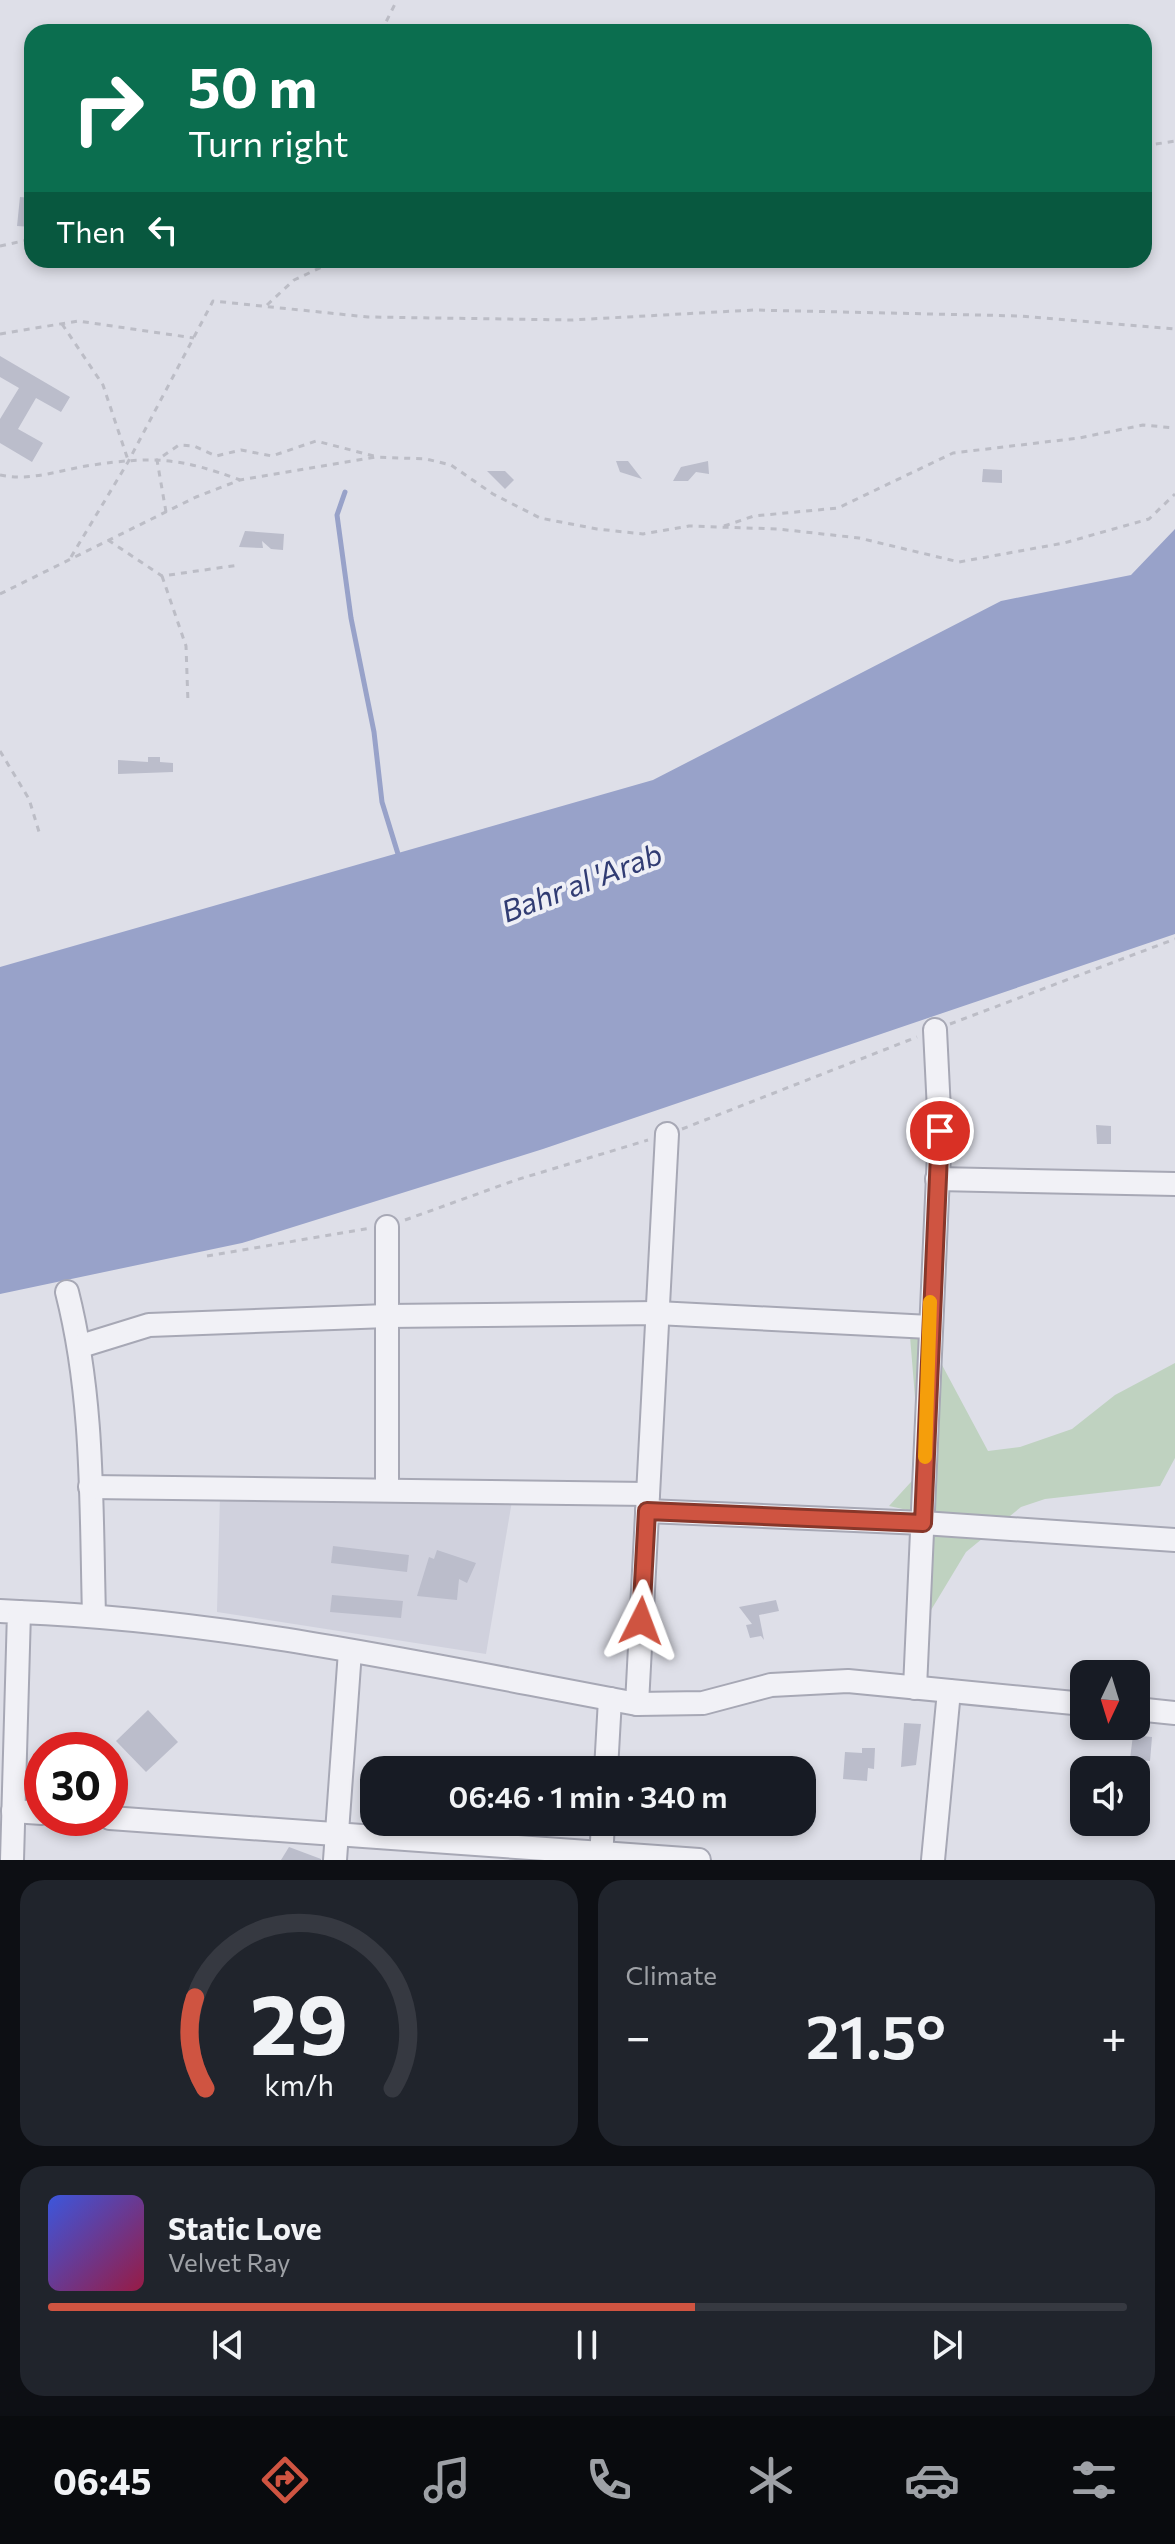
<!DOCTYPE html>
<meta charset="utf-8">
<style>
:root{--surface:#171b24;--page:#20242c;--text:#f1f3f6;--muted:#9ea1a6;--line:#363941;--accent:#cf5441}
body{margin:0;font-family:Commissioner,sans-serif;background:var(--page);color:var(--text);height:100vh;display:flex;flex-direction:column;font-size:30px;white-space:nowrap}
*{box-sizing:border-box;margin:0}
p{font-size:26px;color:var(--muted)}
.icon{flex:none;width:44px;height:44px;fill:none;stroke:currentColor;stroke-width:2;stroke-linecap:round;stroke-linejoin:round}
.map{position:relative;height:1860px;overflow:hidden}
.details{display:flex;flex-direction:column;gap:20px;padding:20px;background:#0d0f14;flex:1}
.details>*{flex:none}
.banner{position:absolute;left:24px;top:24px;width:1128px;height:244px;border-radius:24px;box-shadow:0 4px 12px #0003;background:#0b6e4f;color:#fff;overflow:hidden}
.needle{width:52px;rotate:184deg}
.buttons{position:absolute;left:1070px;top:1660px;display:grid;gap:16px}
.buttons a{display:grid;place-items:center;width:80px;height:80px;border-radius:16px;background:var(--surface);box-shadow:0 4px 12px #0003;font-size:40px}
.speed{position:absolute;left:24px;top:1732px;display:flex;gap:16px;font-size:40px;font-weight:700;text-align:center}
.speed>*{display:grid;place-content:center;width:104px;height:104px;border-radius:50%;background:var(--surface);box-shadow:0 4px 12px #0003;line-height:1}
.speed .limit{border:12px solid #d22;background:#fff;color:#111}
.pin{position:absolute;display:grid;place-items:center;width:68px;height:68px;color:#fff;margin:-34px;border:4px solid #fff;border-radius:50%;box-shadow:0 2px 8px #0007}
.me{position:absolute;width:88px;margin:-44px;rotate:3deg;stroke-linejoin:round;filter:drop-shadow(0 0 6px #0008)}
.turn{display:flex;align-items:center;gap:28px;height:168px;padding:0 32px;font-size:36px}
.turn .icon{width:104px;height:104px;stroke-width:2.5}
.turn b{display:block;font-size:56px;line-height:68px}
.then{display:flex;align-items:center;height:76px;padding:0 32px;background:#0003;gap:16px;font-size:30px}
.big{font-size:60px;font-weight:600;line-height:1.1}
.details .widget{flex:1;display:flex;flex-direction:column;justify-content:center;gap:12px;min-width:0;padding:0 28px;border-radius:24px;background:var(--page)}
.details .dial{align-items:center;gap:0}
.dial svg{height:208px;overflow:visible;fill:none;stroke:var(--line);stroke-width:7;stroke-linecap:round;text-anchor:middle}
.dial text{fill:var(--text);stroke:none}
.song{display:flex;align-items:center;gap:24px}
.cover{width:96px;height:96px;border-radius:12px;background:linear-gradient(135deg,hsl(230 70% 55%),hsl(340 70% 35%))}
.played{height:8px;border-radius:4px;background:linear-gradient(90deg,var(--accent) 60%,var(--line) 60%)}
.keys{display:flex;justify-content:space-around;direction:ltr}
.heat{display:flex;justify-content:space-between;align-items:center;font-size:44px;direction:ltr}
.details .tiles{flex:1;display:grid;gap:20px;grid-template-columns:1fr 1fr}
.widget:last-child{grid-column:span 2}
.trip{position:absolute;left:360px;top:1756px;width:456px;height:80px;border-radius:24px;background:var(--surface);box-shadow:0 4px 12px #0003;font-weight:600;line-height:80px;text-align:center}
.tab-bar{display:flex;height:128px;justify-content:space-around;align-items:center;background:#090b0e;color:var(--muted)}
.tab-bar .icon{width:56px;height:56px}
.tab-bar .selected{color:var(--accent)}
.tab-bar b{font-size:36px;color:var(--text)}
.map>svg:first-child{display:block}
</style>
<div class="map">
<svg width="1175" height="1860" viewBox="0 0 1175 1860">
<rect width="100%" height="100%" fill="#dedfe8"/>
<path fill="#d0d1dd" d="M 220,1495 L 512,1501 L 486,1654 L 217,1612 Z"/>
<path fill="#bfd2c0" d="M 945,1309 L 934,1350 L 988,1451 L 1020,1447 L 1072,1429 L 1115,1395 L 1175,1363 L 1175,1458 L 1160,1486 L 1045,1499 L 1021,1507 L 966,1552 L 916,1635 L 921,1513 L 889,1506 L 921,1471 L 909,1324 Z"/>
<path fill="#98a2c9" d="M 1175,529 L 1175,934 L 543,1149 L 242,1243 L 0,1294 L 0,967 L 653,780 L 1001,601 L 1131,575 Z"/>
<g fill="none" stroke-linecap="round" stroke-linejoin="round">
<path stroke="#98a2c9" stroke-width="5" d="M 345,492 L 337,515 L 351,618 L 374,732 L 382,802 L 398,854"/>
</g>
<g fill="#bbbdcb">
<path d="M 20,197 L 32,198 L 32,227 L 17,226 Z"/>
<path d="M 0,356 L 70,397 L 61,412 L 36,398 L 18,429 L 43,443 L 32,462 L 0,443 L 0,419 L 19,388 L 0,377 Z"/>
<path d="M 616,461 L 628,461 L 642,479 L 620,472 Z"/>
<path d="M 708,461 L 709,474 L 696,472 L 688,481 L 673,481 L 681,467 Z"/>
<path d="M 983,469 L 1002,470 L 1002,483 L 982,482 Z"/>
<path d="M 487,471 L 505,471 L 514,480 L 505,489 Z"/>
<path d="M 245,531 L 284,534 L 283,550 L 271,549 L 262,541 L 263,548 L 239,547 Z"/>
<path d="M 148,757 L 160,757 L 160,762 L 173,763 L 173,772 L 118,774 L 118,760 L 148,762 Z"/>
<path d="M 1096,1125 L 1111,1126 L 1111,1144 L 1097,1144 Z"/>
<path d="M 333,1546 L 409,1555 L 407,1572 L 331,1563 Z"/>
<path d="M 437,1550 L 476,1563 L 467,1583 L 459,1579 L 457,1600 L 417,1596 L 429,1557 L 434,1559 Z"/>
<path d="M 332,1595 L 403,1601 L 401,1618 L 330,1612 Z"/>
<path d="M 776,1600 L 779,1611 L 759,1615 L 764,1640 L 761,1636 L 750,1638 L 746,1625 L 752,1624 L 739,1607 Z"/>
<path d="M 148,1710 L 178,1742 L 146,1772 L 116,1741 Z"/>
<path d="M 904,1723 L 921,1724 L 916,1765 L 901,1767 Z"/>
<path d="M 1133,1735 L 1152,1737 L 1150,1761 L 1130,1759 Z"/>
<path d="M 862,1748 L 875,1748 L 874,1769 L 868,1768 L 867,1781 L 843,1779 L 845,1752 L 862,1753 Z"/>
<path d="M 289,1847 L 321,1859 L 321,1860 L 281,1860 Z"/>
</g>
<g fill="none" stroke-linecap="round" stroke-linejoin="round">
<g stroke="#a7a8b5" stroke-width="26">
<g id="minor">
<path d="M 937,1179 L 1175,1184"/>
<path d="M 387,1227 L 387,1490"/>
<path d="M 67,1292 C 94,1398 91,1506 94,1615"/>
<path d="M 81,1346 L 149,1325 L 387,1316 L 657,1313 L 930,1327"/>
<path d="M 90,1487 L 648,1494"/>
<path d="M 647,1511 L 923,1523 L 1175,1540"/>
<path d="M 0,1611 L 19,1612 L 12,1860"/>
<path d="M 19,1612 C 228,1620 432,1666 637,1704 L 703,1703 L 771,1685 L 848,1681 L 1084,1704"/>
<path d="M 915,1688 L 940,1131 L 935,1030"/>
<path d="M 637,1704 L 667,1134"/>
<path d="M 1136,1709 L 1175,1713"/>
<path d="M 606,1770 L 610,1699"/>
<path d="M 13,1811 L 42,1813"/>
<path d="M 110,1818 L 699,1860"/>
<path d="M 335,1860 L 350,1651"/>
<path d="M 601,1860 L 603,1822"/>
<path d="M 933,1860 L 949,1691"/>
</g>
</g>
<g stroke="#bcbdc6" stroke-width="3" stroke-dasharray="6 6" stroke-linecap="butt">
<path d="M 381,32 L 397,0"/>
<path d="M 1144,146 L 1175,141"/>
<path d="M 0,246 L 32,239"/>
<path d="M 267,305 L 294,280 L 337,260"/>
<path d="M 62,324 L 103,385 L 128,460"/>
<path d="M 0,334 L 78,321 L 194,338"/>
<path d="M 0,475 C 31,482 62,469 93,465 C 154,456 181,458 240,480"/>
<path d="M 166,512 L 157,460 L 179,445 L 194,446 L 216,456 L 241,450 L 272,456 L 316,441 L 374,456"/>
<path d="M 724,526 L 754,516 L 838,508 L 953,453 L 1079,438 L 1143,425 L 1175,428"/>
<path d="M 108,540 L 162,576 L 239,565"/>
<path d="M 71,557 L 128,462 L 213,301 L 368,317 L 572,320 L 754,310 L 1021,316 L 1175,329"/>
<path d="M 162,576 L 186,646 L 188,703"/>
<path d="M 0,594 L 196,497 L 240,480 L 376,457 L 426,459 L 451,465 L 493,494 L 540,518 L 597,529 L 643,534 L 689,526 L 778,529 L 859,538 L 959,562 L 1064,543 L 1149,519 L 1175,494"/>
<path d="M 0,751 L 29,799 L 40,835"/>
<path d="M 950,1024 L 1175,939"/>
<path d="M 682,1129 L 917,1037"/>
<path d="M 405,1220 L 516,1180 L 648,1140"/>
<path d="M 207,1256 L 371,1228"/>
</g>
<use href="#minor" stroke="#f1f1f6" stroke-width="22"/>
</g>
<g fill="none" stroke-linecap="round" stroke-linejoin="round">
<g stroke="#87372a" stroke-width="20">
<path id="route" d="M 641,1621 L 647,1511 L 923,1523 L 940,1131"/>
</g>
<use href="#route" stroke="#cf5441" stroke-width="14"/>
<path stroke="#f59e0b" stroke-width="14" d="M 925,1457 L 930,1302"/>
</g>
<g text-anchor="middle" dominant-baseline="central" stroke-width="8" stroke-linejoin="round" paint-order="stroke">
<g font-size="30" font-style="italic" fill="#313c73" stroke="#eeeff6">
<text transform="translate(581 881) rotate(-21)">Bahr al 'Arab</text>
</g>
</g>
</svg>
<div class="buttons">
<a><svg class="needle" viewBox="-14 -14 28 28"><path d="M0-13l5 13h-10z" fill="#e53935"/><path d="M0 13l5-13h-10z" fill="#9ea1a6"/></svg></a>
<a><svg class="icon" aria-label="sound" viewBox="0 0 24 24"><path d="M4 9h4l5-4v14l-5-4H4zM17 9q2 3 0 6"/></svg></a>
</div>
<div class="speed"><div class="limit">30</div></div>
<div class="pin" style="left:940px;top:1131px;background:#d93025"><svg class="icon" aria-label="arrive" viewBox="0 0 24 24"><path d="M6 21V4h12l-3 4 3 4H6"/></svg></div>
<svg class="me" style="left:641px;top:1621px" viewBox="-20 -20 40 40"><path d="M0-17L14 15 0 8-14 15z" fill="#cf5441" stroke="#fff" stroke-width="4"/></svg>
<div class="trip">06:46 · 1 min · 340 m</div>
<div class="banner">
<div class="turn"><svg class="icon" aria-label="right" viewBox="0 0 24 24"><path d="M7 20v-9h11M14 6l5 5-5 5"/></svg><div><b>50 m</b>Turn right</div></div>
<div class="then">Then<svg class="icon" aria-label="left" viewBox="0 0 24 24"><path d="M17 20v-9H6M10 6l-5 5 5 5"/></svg></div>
</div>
</div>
<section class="details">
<div class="tiles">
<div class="widget dial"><svg viewBox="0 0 100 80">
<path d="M14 69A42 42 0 1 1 86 69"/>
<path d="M14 69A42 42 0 0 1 10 34" stroke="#cf5441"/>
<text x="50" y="56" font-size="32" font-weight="700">29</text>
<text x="50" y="72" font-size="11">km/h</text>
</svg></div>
<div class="widget"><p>Climate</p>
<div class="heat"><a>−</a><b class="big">21.5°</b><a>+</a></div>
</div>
<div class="widget">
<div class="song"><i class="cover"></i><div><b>Static Love</b><p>Velvet Ray</p></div></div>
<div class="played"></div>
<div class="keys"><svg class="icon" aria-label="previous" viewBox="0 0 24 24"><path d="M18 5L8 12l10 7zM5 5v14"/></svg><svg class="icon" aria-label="pause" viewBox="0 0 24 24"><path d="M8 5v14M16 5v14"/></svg><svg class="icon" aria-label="next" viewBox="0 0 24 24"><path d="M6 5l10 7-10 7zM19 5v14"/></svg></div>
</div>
</div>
</section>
<nav class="tab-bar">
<b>06:45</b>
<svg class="icon selected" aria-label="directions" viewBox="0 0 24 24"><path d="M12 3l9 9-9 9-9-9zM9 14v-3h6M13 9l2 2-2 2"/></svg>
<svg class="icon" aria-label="music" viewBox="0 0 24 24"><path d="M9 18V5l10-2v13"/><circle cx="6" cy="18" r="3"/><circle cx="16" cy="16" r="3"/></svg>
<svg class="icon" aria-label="phone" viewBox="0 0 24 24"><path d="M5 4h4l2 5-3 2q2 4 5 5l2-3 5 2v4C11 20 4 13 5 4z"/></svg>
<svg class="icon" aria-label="climate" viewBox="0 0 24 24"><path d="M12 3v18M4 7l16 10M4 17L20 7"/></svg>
<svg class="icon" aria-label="car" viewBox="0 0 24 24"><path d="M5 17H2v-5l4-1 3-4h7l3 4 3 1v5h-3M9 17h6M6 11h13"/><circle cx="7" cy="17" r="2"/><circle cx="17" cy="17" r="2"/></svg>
<svg class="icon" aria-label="filters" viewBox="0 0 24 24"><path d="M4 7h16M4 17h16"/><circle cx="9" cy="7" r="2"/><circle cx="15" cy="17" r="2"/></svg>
</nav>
